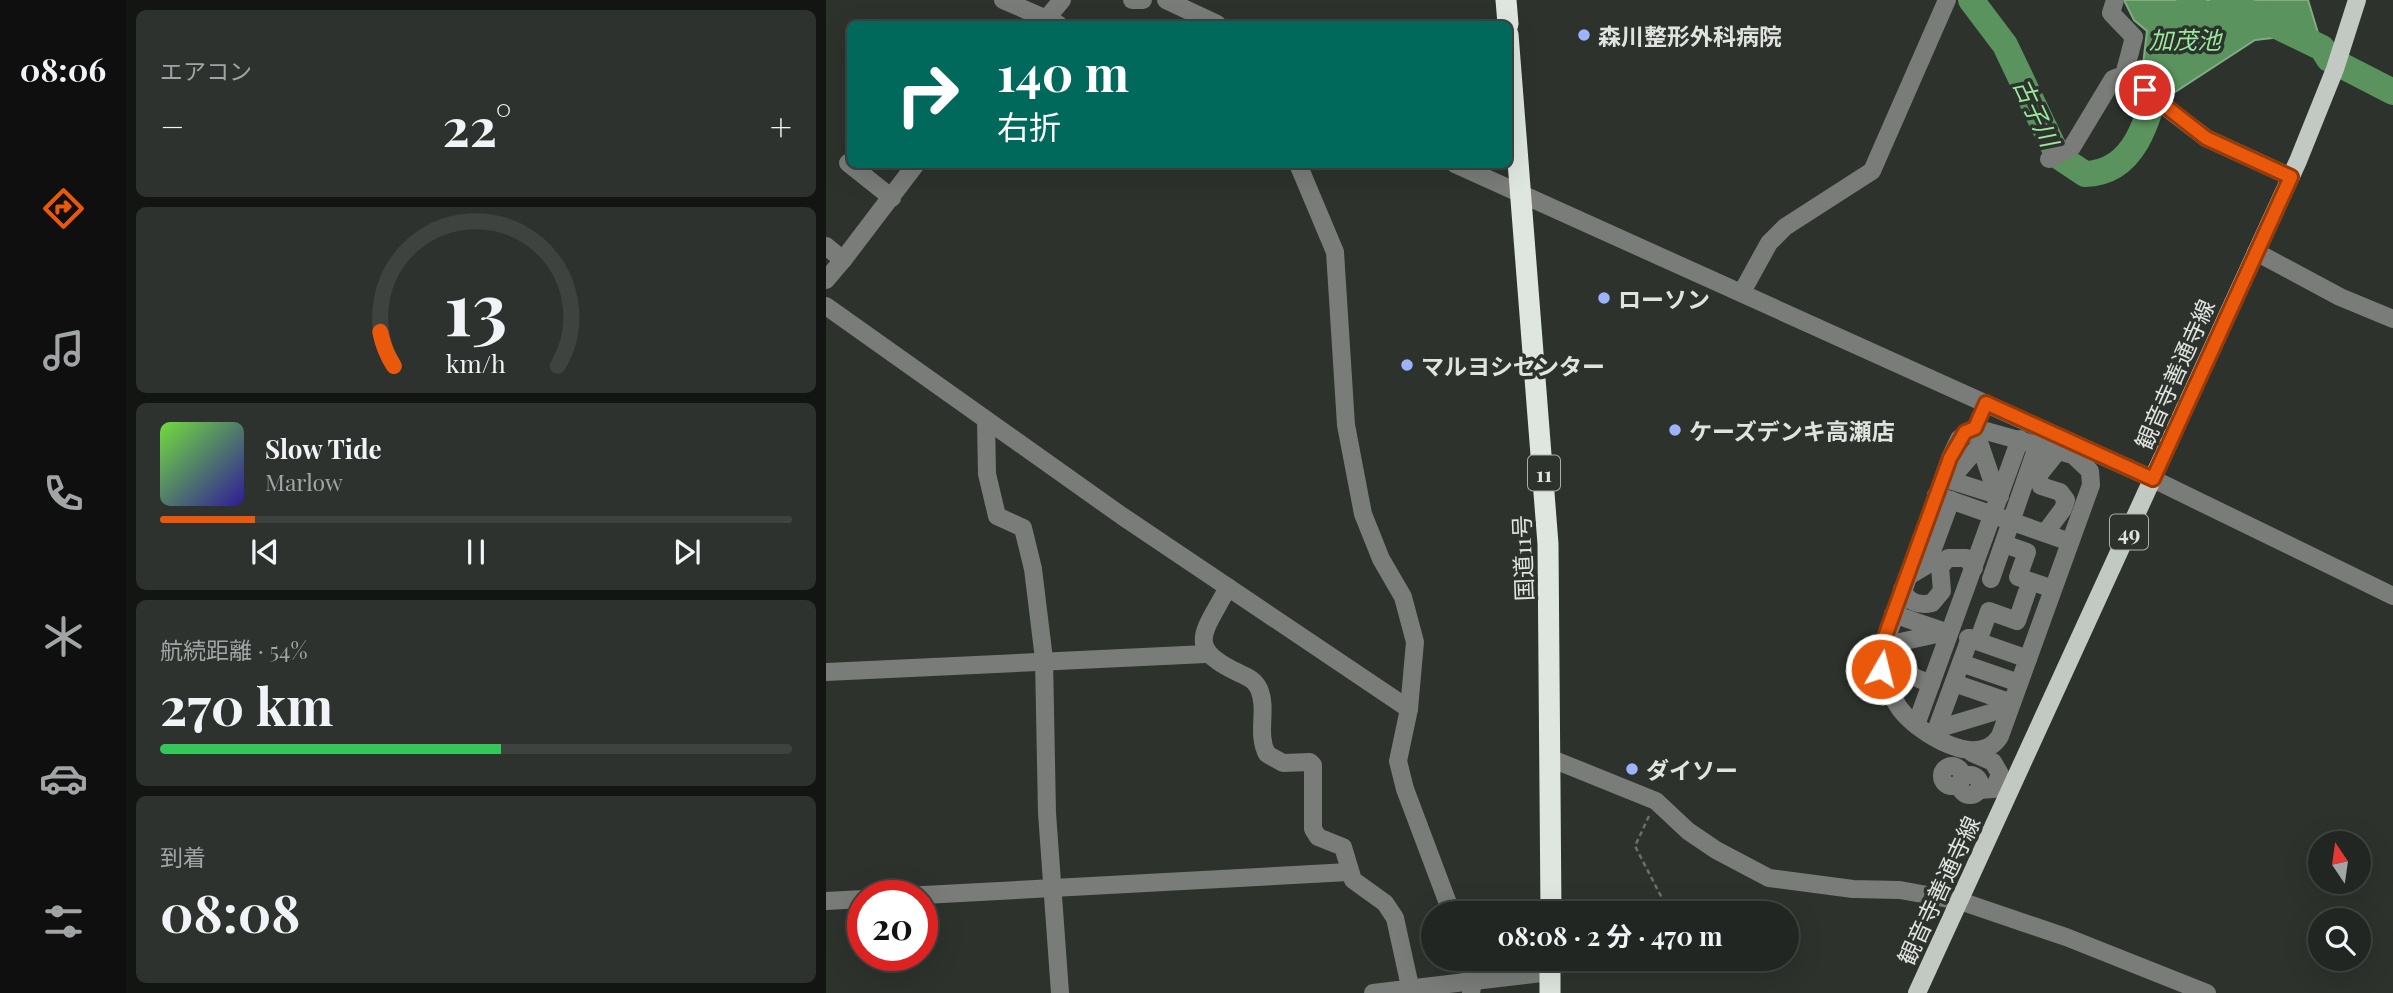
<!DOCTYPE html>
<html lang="ja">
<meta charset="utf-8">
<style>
:root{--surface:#222622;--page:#2e322f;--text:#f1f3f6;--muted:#a2a5a5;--line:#3f4340;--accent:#ea580c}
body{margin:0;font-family:"Playfair Display","Noto Sans JP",serif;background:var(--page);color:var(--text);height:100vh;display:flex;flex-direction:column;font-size:26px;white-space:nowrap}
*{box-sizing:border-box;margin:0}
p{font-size:23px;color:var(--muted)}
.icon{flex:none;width:38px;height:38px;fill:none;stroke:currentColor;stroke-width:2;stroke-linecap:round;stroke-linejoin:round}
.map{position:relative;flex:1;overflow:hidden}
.panel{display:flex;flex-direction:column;gap:10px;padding:10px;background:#131513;width:700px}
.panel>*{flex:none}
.banner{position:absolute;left:21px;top:21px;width:665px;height:147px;border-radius:10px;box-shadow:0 7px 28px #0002,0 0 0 2px var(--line);background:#00695c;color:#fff;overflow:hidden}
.needle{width:46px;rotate:347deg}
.controls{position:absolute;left:1482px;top:831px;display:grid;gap:14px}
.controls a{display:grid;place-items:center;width:63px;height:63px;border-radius:50%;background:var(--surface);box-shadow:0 7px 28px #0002,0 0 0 2px var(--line);font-size:35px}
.speed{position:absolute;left:21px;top:880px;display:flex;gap:14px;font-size:35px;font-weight:700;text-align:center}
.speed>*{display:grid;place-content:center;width:91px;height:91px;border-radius:50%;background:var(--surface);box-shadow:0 7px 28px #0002,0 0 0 2px var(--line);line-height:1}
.speed .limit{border:10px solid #d22;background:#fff;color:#111}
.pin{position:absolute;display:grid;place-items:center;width:60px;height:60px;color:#fff;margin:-30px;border:4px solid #fff;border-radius:50%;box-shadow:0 2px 7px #0007}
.me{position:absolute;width:77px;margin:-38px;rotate:8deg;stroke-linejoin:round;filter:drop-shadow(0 0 5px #0008)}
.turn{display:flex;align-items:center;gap:24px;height:147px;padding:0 35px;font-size:32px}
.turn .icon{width:91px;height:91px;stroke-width:2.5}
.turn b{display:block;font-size:49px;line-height:60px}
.big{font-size:52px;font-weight:700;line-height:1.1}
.panel .widget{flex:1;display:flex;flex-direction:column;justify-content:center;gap:10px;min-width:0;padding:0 24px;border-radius:10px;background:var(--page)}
.panel .dial{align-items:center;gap:0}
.dial svg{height:182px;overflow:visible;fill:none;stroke:var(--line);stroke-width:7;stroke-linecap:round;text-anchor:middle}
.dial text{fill:var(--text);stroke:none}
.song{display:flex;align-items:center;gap:21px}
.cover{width:84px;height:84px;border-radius:10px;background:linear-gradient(135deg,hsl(100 70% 55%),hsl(250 70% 35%))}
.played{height:7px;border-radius:4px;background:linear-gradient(90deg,var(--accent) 15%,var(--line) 15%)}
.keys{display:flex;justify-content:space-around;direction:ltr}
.heat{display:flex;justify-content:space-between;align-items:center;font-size:38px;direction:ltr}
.charge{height:10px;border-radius:5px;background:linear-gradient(90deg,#34c759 54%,var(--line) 0)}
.trip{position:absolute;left:595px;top:901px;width:378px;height:70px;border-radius:35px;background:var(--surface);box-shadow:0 7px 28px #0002,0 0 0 2px var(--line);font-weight:700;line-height:70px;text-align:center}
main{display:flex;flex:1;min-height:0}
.tab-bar{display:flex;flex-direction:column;width:126px;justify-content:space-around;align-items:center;background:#0e0f0e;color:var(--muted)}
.tab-bar .icon{width:49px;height:49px}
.tab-bar .on{color:var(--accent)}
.tab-bar b{font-size:32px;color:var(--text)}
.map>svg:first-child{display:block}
</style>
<main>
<nav class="tab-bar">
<b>08:06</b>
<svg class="icon on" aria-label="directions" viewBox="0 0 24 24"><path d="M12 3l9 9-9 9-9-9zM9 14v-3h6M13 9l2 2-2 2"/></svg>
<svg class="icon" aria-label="music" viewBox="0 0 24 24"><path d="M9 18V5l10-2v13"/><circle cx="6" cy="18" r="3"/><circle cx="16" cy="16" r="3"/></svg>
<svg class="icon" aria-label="phone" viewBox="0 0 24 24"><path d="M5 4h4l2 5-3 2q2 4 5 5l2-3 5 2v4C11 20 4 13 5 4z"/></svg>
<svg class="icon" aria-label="climate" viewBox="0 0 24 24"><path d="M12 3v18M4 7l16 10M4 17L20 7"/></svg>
<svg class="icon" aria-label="car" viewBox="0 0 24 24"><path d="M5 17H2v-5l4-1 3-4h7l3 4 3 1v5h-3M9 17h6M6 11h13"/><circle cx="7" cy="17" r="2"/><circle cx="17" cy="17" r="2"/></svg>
<svg class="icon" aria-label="filters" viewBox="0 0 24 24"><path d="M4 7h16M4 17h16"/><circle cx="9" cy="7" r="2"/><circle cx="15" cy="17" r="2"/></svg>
</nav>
<section class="panel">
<div class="widget"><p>エアコン</p>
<div class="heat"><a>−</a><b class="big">22°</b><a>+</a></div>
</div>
<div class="widget dial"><svg viewBox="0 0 100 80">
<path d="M14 69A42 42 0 1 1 86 69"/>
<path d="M14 69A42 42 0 0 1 8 54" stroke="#ea580c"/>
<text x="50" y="56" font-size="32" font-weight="700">13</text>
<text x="50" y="72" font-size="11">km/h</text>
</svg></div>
<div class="widget">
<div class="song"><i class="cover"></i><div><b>Slow Tide</b><p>Marlow</p></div></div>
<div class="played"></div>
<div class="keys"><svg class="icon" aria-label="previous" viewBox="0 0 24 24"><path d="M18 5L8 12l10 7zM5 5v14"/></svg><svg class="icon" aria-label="pause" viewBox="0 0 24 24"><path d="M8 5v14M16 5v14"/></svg><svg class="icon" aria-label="next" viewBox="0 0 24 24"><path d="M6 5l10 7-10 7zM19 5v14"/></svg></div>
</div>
<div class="widget"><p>航続距離 · 54%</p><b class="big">270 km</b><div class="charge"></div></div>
<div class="widget"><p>到着</p><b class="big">08:08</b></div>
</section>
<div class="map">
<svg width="1567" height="993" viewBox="0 0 1567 993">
<rect width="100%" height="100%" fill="#2d322d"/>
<path fill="#5a935d" stroke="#82ab84" stroke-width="2" d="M 1298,0 L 1482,0 L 1492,33 L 1429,40 L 1349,92 L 1316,73 L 1321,31 L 1308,20 Z"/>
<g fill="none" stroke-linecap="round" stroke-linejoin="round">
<g stroke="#5a935d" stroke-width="26">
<path d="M 1145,0 L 1179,45 L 1232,156 L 1259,174 C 1321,173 1326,92 1341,48 C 1347,30 1356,14 1367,0"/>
<path d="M 1397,0 L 1496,48 L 1503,59 L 1567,92"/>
</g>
<path stroke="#6a6f6a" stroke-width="2.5" stroke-dasharray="5 3.5" stroke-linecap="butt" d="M 823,816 L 809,846 L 837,900"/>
<g stroke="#797c79" stroke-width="18">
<path d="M 177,0 L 232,24"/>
<path d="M 306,0 L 317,0"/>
<path d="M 340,0 L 391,24"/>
<path d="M 1289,0 L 1285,13 L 1308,37 L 1298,75 L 1380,138 L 1465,177"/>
<path d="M 216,24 L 236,0"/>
<path d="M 1223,159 L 1246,147 L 1287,79 L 1298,75"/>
<path d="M 22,163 L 66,198"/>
<path d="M 472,164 L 509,252 L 520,425 L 537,514 L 555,559 L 577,597 L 589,642 L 583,709 L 572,761 L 579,789 L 626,914"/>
<path d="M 629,164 L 1327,479 L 1567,596"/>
<path d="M 0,246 L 17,260 L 0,280"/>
<path d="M 1430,252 L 1514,297 L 1567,319"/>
<path d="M 17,260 L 90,164"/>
<path d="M 916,292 L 943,243 L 959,227 L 1046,171 L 1121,0"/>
<path d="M 0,306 L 296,516 L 583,709"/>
<path d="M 160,420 L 161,474 L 171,516 L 197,528 L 207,569 L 218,659 L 221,813 L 234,993"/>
<path d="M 1149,428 L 1247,455 L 1264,471 L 1265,485 L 1174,736 C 1153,771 1092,733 1074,709 C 1064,695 1056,677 1053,660 L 1124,458 L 1133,439 Z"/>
<path d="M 1117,478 L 1174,496"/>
<path d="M 1124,480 L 1154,445 L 1171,495"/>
<path d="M 1110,495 L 1244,542"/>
<path d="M 1219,533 L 1237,509 L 1240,500 L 1234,492 L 1215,486 L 1212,476 L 1232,451"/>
<path d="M 1178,544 L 1201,552 L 1192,577 L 1227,589"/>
<path d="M 1081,577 L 1101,565 L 1125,500"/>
<path d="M 1165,579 L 1212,444"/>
<path d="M 402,587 C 379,632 357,647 413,673 C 422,677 429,680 433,689 C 442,710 430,733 441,754 L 457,763 L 484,762 L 487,765 L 487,829 L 492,837 L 517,847 L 527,880 L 559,903 L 569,918 L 585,991"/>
<path d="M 1076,589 C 1081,602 1093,606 1106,603 L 1116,591 L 1114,567 L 1122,558 L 1140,558 L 1148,568"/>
<path d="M 1067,614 L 1117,631"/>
<path d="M 1142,638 L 1202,659"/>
<path d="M 1152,641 L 1163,611 L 1191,621 L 1201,592"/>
<path d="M 1056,646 L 1120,632"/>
<path d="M 1054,663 L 1105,684"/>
<path d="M 1135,663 L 1193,683"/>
<path d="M 0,672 L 380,654"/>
<path d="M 1128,683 L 1186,703"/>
<path d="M 1090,725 L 1194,439"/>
<path d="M 1111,729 L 1184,707"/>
<path d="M 1108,736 L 1144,638"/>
<path d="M 1146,753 L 1167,762 L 1174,774 L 1168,789 L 1152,790"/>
<path d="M 726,759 L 830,801 L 862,831 L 890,850 L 943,878 L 1027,889 L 1074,890 L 1134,901 L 1240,937 L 1381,993"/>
<circle cx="1126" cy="776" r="10"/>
<circle cx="1144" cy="785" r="10"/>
<path d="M 79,896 L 523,872"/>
<path d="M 0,901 L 37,899"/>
<path d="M 641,959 L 647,982 L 645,993"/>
<path d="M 547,993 L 724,972"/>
</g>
<path stroke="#c2c8c2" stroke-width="18" d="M 1091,993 L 1472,161 L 1509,69 L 1531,0"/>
<g stroke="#dfe6df" stroke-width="21">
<path d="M 680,0 L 682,24"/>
<path d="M 682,34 L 722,544 L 725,914"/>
<path d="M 724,993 L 724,959"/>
</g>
</g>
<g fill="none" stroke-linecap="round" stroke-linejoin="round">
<g stroke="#983908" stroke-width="18">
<path id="route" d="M 1055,669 L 1057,642 L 1124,458 L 1139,432 L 1149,428 L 1160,403 L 1327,479 L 1465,177 L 1380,138 L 1319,90"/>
</g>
<use href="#route" stroke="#ea580c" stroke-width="12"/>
</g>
<g fill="#9db4fd" stroke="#2d322d" stroke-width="2.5">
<circle cx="758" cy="35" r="7"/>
<circle cx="778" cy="298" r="7"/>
<circle cx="581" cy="365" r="7"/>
<circle cx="849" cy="430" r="7"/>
<circle cx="806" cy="769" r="7"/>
</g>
<g text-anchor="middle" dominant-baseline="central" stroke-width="7" stroke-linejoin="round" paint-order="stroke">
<g fill="#2d322d" stroke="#aaaeaa" stroke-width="2">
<rect x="702" y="455.5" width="32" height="35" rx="5"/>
<rect x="1284" y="514.5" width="38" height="35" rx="5"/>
</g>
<g font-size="21" font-weight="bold" fill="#e0e3e0">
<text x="718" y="473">11</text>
<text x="1303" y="532">49</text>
</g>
<g font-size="23" font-weight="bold" fill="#e0e3e0" stroke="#2d322d" text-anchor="start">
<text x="772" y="35">森川整形外科病院</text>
<text x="792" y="298">ローソン</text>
<text x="595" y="365">マルヨシセンター</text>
<text x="863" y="430">ケーズデンキ高瀬店</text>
<text x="820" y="769">ダイソー</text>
</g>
<g font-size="23" fill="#e0e3e0" stroke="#2d322d">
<text transform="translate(1348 374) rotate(-66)">観音寺善通寺線</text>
<text transform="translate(696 558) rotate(-92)">国道11号</text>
<text transform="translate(1112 890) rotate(-65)">観音寺善通寺線</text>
</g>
<g font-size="24" font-style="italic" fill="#99e99d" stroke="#2d322d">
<text x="1359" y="39">加茂池</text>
<text transform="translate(1211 112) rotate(65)">古子川</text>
</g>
</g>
</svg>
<div class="controls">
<a><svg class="needle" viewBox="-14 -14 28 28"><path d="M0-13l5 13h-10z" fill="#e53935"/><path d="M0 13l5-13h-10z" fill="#a2a5a5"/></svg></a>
<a><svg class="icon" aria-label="search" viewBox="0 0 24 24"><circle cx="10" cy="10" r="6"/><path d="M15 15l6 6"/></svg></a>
</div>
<div class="speed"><div class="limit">20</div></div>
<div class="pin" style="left:1319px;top:90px;background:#d93025"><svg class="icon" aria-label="arrive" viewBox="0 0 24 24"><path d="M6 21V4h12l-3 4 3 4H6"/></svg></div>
<svg class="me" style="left:1055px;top:669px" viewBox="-20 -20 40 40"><circle r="17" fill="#ea580c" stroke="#fff" stroke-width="3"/><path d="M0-11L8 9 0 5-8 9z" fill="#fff"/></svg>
<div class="trip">08:08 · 2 分 · 470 m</div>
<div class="banner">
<div class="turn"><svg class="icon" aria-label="right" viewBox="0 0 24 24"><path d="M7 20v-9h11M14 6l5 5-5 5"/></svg><div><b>140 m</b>右折</div></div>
</div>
</div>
</main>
